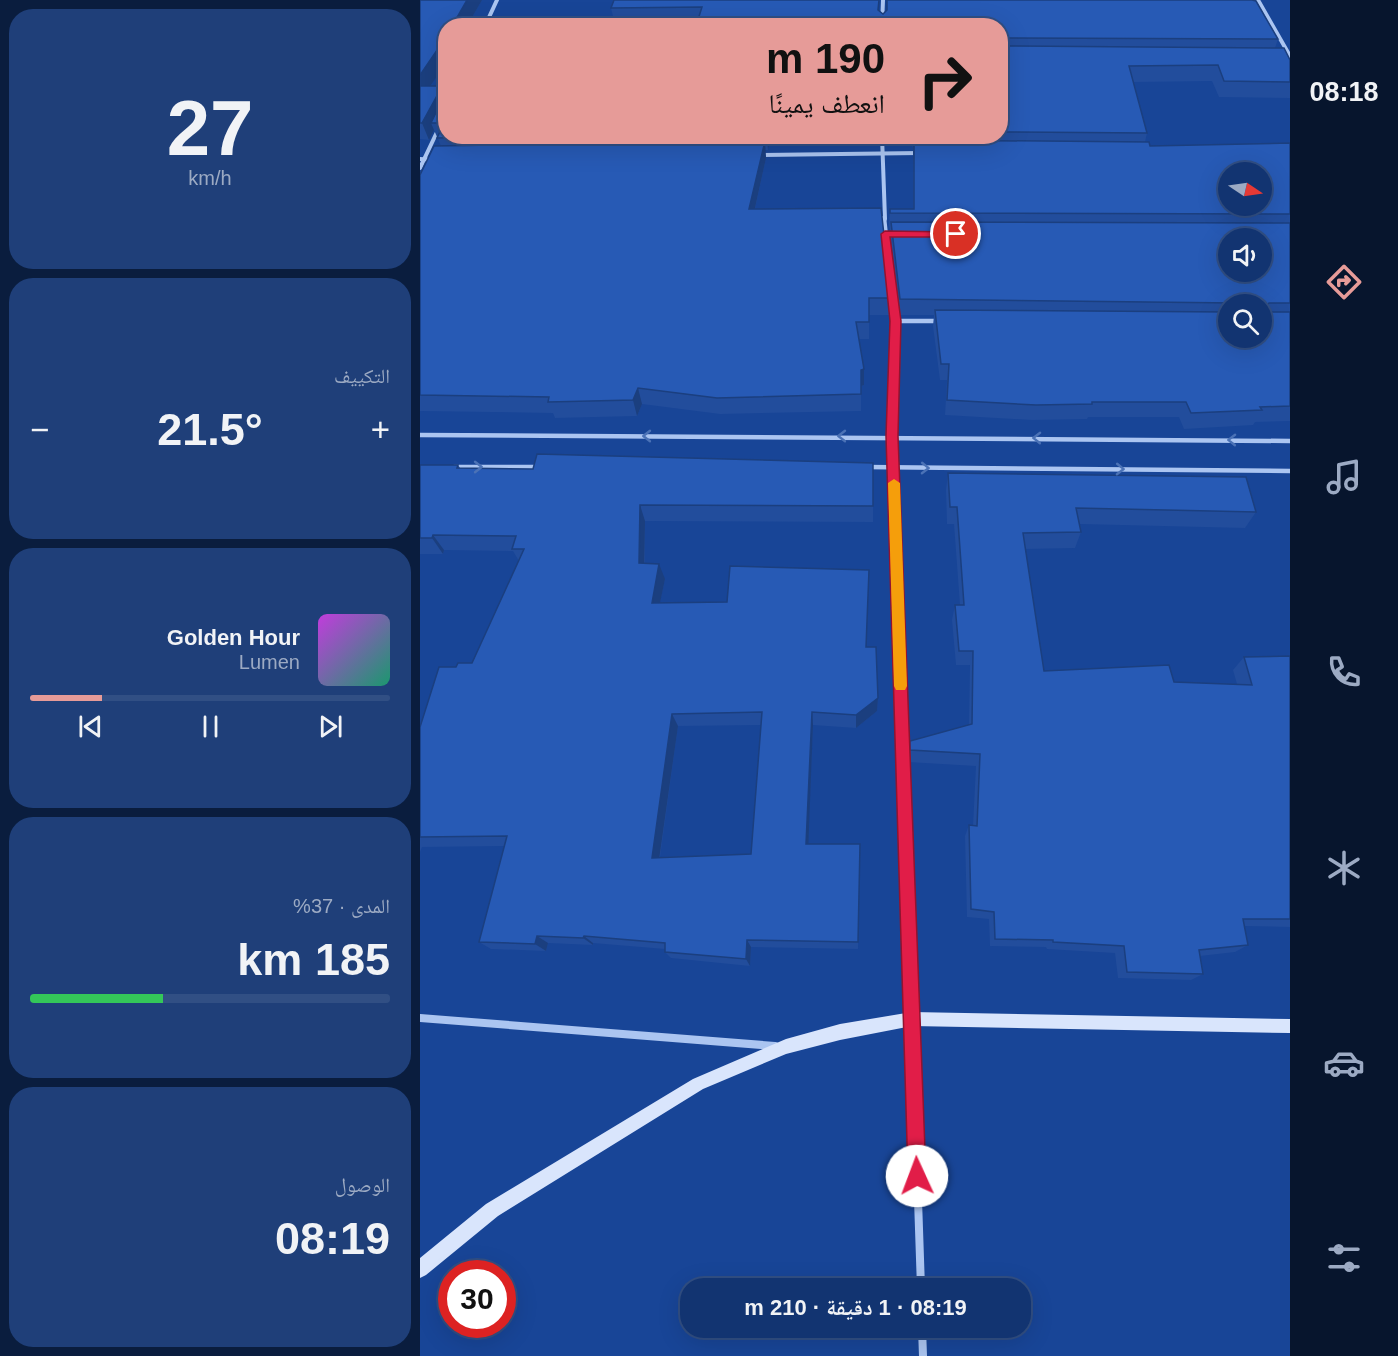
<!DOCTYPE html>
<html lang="ar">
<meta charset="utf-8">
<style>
:root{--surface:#123471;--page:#1f3f79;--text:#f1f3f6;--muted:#9caac3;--line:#314f84;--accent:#e69b98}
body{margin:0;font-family:Helvetica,"Noto Naskh Arabic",sans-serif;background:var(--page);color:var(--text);direction:rtl;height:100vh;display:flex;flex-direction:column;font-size:22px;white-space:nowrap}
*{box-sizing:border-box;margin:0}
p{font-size:20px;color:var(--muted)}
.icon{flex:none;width:33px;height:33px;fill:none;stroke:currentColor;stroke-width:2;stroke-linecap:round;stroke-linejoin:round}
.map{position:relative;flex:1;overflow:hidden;direction:ltr}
.side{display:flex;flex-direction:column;gap:9px;padding:9px;background:#0a1d3e;width:420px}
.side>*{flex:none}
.banner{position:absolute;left:18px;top:18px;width:570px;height:126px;border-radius:24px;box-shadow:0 6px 24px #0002,0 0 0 2px var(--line);direction:rtl;background:#e69b98;color:#111;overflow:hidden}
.needle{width:39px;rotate:103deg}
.controls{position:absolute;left:798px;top:162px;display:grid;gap:12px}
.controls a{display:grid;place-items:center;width:54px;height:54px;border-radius:50%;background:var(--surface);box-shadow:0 6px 24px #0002,0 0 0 2px var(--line);font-size:30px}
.speed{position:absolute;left:18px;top:1260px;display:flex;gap:12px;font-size:30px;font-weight:700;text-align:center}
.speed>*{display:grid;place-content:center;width:78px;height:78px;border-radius:50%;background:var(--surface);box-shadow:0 6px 24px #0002,0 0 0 2px var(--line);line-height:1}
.speed .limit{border:9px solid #d22;background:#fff;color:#111}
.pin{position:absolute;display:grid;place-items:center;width:51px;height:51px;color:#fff;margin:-26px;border:3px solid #fff;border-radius:50%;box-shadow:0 2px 6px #0007}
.me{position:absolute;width:66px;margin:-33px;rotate:358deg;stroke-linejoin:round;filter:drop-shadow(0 0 4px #0008)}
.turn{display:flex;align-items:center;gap:21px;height:126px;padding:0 24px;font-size:27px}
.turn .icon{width:78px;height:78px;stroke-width:2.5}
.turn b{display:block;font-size:42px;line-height:51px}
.big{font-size:45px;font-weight:700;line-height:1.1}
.side .tile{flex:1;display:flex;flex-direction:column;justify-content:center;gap:9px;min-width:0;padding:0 21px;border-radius:24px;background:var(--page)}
.side .dial{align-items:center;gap:0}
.dial b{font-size:78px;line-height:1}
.song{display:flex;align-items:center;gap:18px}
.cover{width:72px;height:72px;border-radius:9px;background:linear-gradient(135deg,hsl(290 70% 55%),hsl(160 70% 35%))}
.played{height:6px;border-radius:3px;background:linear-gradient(90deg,var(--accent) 20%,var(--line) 20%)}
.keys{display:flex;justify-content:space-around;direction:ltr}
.heat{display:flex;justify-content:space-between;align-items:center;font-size:33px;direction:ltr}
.charge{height:9px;border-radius:4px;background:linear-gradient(90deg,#34c759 37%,var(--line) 0)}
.trip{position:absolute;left:260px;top:1278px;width:351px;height:60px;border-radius:24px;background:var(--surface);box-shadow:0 6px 24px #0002,0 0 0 2px var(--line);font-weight:700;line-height:60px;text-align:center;direction:rtl}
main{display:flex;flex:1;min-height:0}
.dock{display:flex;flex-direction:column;width:108px;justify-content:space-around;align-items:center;background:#07152d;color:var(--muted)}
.dock .icon{width:42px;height:42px}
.dock .selected{color:var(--accent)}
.dock b{font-size:27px;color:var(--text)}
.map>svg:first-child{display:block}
</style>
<main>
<nav class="dock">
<b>08:18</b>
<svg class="icon selected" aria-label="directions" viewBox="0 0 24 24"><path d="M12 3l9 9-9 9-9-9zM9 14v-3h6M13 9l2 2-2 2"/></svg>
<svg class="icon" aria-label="music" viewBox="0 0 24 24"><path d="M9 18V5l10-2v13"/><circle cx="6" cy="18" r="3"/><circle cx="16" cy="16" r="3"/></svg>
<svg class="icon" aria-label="phone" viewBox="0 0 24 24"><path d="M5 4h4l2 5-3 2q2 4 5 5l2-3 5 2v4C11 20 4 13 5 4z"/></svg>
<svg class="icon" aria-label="climate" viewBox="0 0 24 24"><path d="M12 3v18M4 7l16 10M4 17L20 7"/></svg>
<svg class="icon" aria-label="car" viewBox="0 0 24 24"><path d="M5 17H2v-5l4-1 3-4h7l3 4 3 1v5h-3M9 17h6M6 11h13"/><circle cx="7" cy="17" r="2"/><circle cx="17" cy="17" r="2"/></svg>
<svg class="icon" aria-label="filters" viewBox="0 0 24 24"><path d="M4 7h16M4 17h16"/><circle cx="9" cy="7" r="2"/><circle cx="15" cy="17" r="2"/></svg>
</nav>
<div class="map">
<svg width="870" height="1356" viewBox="0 0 870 1356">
<rect width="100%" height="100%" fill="#184597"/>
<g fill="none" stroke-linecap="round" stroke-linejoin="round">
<g stroke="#abc5f1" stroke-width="4">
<path d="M 838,0 L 870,56"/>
<path d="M 65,26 L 77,0"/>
<path d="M 462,26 L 463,0"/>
<path d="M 462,136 L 465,219"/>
<path d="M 340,155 L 500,153"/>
<path d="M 0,159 L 14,160"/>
<path d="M 0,168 L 26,113"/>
</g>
<g stroke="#abc5f1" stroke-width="4.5">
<path d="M 464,218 L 475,321 L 472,436 L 474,504"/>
<path d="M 475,321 L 520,321"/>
<path d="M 0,435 L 870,441"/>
<path d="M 34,467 L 119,467"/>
<path d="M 445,467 L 870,471"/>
</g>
<path stroke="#abc5f1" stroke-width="6" d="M 474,502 L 487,874"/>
<g stroke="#abc5f1" stroke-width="8">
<path d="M 487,873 L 501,1288"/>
<path d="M 0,1018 L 355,1046"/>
<path d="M 502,1328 L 503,1356"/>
</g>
<path fill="#d9e5fc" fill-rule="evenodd" d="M 492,1012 L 870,1019 L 870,1033 L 492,1026 L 420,1040 L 366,1054 L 283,1089 L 78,1216 L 6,1275 L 0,1278 L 0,1258 L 66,1204 L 273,1079 L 366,1039 L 420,1024 Z"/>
</g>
<g fill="#224d9c" fill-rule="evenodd">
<path d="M 0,0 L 62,0 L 26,63 L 10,86 L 26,86 L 26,136 L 458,136 L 458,145 L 349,145 L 348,150 L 345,150 L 346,158 L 335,209 L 471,298 L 470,315 L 449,315 L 449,339 L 439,339 L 444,369 L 444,385 L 441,386 L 441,411 L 300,414 L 222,404 L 217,416 L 135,418 L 133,413 L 0,411 L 0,175 L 21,146 L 14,130 L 9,140 L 0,139 Z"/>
<path d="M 194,0 L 459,11 L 463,14 L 858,39 L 855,48 L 870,60 L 870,98 L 799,97 L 792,81 L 714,82 L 727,133 L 725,142 L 730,146 L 870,143 L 870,421 L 835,422 L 833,425 L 764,429 L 759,417 L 668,417 L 667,419 L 612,420 L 525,415 L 527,380 L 520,380 L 513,326 L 514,315 L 479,315 L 471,239 L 471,230 L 470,230 L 469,225 L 470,209 L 493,209 L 493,148 L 492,145 L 466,145 L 466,136 L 580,136 L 580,26 L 277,23 L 195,24 L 191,8 ZM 808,304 L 842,304 L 808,338 Z"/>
<path d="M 0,465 L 38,465 L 40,468 L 453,506 L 453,522 L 225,521 L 225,564 L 245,579 L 240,602 L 446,647 L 458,698 L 457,711 L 436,728 L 393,725 L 388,844 L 440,844 L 438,949 L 331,947 L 330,966 L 251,958 L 245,952 L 245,949 L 173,943 L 173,945 L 128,943 L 126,951 L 71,949 L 59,942 L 84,846 L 2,847 L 0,852 L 0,727 L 36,667 L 52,663 L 99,561 L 93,551 L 24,550 L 23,554 L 0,554 ZM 341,725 L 331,854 L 240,857 L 258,726 Z"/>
<path d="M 528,473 L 836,512 L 825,528 L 660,524 L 661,532 L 655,548 L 605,549 L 624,671 L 754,682 L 817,684 L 813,670 L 824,657 L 870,656 L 870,927 L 824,926 L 828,945 L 815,952 L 780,956 L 783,974 L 771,980 L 698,978 L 695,953 L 627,949 L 626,947 L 570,946 L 569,919 L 547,917 L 545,836 L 549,825 L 553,826 L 556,766 L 488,762 L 488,753 L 490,741 L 549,725 L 550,665 L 536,665 L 532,620 L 535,605 L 540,605 L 534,524 L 527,524 L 526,490 Z"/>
</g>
<g fill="#1b3f7f">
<path d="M 47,0 L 62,0 L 47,26 L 32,26 Z"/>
<path d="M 26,37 L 26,63 L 0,101 L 0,75 Z"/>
<path d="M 19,92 L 25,109 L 11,123 L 14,130 L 9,140 L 2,123 Z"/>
<path d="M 347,136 L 348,136 L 349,145 L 348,150 Z"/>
<path d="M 345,141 L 346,158 L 331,226 L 329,209 Z"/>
<path d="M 444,369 L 444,385 L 441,386 L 441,370 Z"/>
<path d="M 218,388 L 222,404 L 217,416 L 213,400 Z"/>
<path d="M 220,505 L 225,521 L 224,579 L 219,563 Z"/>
<path d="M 13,535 L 24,550 L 23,554 L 12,538 Z"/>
<path d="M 239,564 L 245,579 L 237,617 L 232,603 Z"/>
<path d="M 458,698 L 457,711 L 436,728 L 436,715 Z"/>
<path d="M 392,712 L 393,725 L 388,854 L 386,844 Z"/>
<path d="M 252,714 L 258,726 L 238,867 L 232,858 Z"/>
<path d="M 117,936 L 128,943 L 126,951 L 115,944 Z"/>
<path d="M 164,936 L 173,943 L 173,945 L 163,938 Z"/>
<path d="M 327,940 L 331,947 L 330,966 L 326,959 Z"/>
</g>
<g fill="#275ab5" stroke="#1b3f7f" stroke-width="1.5" fill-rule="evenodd">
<path d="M 0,0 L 47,0 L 32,26 L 26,26 L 26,37 L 0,75 Z"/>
<path d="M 194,0 L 459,0 L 458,10 L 463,14 L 467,10 L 467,0 L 832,0 L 836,1 L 858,39 L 582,38 L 580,40 L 580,26 L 276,26 L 282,7 L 191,8 Z"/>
<path d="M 580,45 L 582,46 L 864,48 L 870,60 L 870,82 L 804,81 L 798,65 L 709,66 L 727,133 L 580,132 Z"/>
<path d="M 0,86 L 26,86 L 26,136 L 100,136 L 17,138 L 24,123 L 11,123 L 23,98 L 22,94 L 19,92 L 2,123 L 0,123 Z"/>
<path d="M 494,140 L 729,142 L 730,146 L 870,143 L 870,214 L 470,213 L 470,209 L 494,209 ZM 808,172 L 842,172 L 842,206 L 808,206 Z"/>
<path d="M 345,141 L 329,209 L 461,208 L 471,298 L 449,298 L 449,322 L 436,322 L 444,369 L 441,370 L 441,394 L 297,398 L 218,388 L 213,400 L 128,402 L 129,397 L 0,395 L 0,175 L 14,146 Z"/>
<path d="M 471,222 L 870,223 L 870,303 L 849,303 L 845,308 L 850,312 L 870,312 L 870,406 L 840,407 L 842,410 L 771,413 L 766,402 L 672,402 L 672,404 L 616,405 L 527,400 L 529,364 L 521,364 L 515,310 L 808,312 L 808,338 L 842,338 L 842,304 L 817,304 L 815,303 L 480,299 ZM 808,238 L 842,238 L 842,272 L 808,272 Z"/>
<path d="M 117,454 L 453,463 L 453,506 L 220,505 L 219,563 L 239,564 L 232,603 L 307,602 L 310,566 L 449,570 L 446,647 L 456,647 L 458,698 L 436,715 L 392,712 L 386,844 L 440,844 L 438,942 L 327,940 L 326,959 L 245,952 L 245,943 L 164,936 L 163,938 L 117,936 L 115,944 L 59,942 L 87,836 L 0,837 L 0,727 L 19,667 L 36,667 L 38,663 L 52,663 L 104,549 L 92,549 L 96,536 L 13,535 L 12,538 L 0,538 L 0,465 L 38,465 L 37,468 L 113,469 ZM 342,712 L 331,854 L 232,858 L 252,714 Z"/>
<path d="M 528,473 L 826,477 L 836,512 L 656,508 L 661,532 L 603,533 L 624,671 L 749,665 L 754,682 L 832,685 L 824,657 L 870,656 L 870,919 L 823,919 L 828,945 L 779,950 L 783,974 L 707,972 L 704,946 L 633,942 L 633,940 L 575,939 L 574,912 L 551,909 L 549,825 L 557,826 L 560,754 L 490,750 L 490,741 L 552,724 L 553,651 L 539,651 L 535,605 L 544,605 L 537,507 L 530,507 Z"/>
</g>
<defs><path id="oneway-chevron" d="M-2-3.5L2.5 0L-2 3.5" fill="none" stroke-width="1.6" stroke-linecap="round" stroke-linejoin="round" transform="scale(1.5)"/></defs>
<g stroke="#4b72b6">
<use href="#oneway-chevron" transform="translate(227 436) rotate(-180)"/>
<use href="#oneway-chevron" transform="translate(422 436) rotate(-180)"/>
<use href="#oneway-chevron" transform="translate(617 438) rotate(-179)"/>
<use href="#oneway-chevron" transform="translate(812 440) rotate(-179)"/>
<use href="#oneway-chevron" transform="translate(58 467)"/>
<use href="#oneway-chevron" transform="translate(505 468) rotate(1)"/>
<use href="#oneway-chevron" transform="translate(700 469) rotate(1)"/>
</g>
<path fill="#e11d48" stroke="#92132f" stroke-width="1.5" d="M 465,231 L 536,232 L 540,234 L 536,237 L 470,237 L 481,321 L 478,436 L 506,1176 L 503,1183 L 497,1186 L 490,1183 L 488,1176 L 466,436 L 470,321 L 461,234 Z"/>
<path fill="#f59e0b" d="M 474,479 L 480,483 L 487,686 L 485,690 L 476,690 L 474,686 L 468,483 Z"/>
</svg>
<div class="controls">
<a><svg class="needle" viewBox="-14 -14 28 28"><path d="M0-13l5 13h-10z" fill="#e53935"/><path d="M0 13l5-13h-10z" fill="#9caac3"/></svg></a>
<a><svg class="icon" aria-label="sound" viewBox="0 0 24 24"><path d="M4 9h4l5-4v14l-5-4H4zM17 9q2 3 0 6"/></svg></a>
<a><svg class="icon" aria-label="search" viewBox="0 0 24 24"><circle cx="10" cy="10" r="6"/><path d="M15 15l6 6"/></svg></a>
</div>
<div class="speed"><div class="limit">30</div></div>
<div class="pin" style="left:536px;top:234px;background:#d93025"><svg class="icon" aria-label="arrive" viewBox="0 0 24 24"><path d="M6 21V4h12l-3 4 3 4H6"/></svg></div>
<svg class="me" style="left:497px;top:1176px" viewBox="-20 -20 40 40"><circle r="19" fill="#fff"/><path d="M0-13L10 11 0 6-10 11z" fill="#e11d48"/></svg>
<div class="trip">08:19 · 1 دقيقة · 210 m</div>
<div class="banner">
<div class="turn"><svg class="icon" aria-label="right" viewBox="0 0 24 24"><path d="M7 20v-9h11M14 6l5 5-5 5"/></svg><div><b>190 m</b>انعطف يمينًا</div></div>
</div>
</div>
<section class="side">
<div class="tile dial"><b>27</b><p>km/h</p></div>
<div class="tile"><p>التكييف</p>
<div class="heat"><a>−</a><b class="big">21.5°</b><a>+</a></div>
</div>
<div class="tile">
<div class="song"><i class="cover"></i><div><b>Golden Hour</b><p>Lumen</p></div></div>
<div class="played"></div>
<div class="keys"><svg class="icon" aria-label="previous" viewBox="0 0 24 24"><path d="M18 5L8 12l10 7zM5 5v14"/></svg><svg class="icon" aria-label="pause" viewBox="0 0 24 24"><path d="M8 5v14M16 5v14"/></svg><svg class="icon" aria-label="next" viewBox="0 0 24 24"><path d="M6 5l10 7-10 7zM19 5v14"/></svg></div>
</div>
<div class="tile"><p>المدى · 37%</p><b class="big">185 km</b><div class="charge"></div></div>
<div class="tile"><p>الوصول</p><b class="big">08:19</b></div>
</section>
</main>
